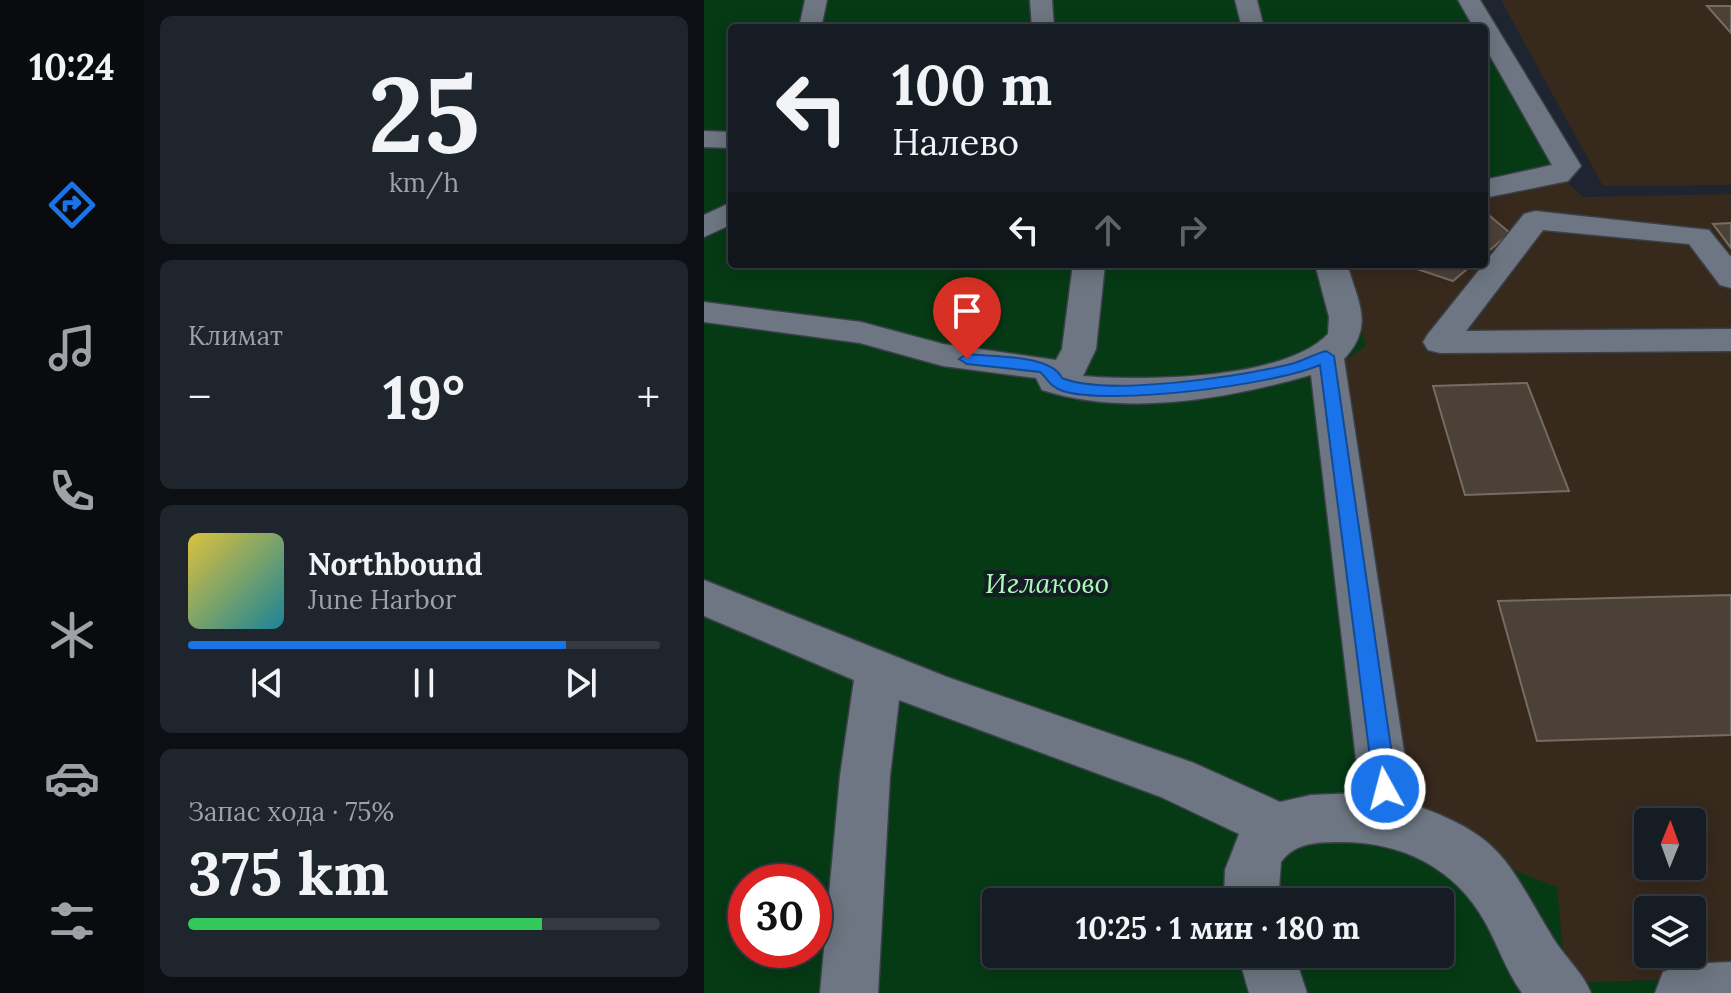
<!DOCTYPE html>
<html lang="ru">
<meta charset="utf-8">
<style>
:root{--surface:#161c24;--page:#1f252c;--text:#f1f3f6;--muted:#9ea1a6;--line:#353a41;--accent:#1a73e8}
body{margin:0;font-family:Lora,serif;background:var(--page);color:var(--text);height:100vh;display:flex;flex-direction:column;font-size:30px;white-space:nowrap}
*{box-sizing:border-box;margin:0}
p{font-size:26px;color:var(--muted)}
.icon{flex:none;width:44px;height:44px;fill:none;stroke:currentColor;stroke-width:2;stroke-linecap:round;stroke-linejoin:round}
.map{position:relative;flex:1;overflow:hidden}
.panel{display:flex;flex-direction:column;gap:16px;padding:16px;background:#0c0f14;width:560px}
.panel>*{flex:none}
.banner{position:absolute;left:24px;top:24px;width:760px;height:244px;border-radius:8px;box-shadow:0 4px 20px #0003,0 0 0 2px var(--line);background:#161c24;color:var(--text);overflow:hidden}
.needle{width:52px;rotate:1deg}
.tools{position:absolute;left:930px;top:808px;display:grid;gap:16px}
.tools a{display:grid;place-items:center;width:72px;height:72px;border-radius:8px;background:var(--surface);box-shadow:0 4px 20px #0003,0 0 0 2px var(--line);font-size:40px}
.speed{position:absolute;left:24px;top:864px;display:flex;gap:16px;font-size:40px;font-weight:700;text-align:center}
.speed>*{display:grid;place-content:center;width:104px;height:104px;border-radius:50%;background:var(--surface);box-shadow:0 4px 20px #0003,0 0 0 2px var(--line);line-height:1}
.speed .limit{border:12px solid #d22;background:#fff;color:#111}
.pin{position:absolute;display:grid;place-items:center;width:68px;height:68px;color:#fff;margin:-82px -34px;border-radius:50% 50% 50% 0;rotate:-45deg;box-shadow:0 0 8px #0007}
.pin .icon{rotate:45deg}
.me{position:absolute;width:88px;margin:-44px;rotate:353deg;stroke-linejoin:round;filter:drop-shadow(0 0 6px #0008)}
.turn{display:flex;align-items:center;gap:28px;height:168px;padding:0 32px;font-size:36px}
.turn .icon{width:104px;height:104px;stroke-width:2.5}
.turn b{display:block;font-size:56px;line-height:68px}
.lanes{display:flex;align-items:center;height:76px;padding:0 32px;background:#0003;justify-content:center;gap:40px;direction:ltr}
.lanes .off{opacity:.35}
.big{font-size:60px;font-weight:800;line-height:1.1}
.panel .card{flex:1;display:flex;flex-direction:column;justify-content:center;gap:12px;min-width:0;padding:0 28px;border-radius:12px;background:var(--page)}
.panel .dial{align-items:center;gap:0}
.dial b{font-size:104px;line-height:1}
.song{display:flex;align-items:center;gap:24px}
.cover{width:96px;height:96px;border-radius:12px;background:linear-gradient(135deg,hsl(50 70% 55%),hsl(190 70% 35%))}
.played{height:8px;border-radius:4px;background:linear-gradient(90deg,var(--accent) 80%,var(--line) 80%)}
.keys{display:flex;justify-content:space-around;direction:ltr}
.heat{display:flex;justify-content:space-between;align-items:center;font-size:44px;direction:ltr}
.charge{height:12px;border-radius:6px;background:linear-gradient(90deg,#34c759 75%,var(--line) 0)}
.trip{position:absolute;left:278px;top:888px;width:472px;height:80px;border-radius:8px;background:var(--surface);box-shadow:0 4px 20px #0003,0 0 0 2px var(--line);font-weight:800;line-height:80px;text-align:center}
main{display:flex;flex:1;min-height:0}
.tab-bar{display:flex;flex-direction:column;width:144px;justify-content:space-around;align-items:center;background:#090b0e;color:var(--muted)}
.tab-bar .icon{width:56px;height:56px}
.tab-bar .selected{color:var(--accent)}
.tab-bar b{font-size:36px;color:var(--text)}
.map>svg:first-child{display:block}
</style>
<main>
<nav class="tab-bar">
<b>10:24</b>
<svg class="icon selected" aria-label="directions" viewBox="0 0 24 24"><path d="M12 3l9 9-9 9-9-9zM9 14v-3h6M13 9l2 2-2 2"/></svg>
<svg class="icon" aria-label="music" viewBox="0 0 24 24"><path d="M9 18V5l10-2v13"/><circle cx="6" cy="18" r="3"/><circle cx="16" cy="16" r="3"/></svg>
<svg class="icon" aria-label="phone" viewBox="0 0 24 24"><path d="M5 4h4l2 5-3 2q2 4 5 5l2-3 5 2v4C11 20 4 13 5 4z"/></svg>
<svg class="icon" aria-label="climate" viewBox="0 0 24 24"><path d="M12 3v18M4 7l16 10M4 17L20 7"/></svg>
<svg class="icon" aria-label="car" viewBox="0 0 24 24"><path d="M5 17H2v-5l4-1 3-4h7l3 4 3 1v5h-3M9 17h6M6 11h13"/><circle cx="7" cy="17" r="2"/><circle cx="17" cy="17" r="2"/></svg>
<svg class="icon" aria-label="filters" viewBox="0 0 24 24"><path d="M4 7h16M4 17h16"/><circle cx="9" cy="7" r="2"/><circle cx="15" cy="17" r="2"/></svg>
</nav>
<section class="panel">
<div class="card dial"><b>25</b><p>km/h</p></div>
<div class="card"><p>Климат</p>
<div class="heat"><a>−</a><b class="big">19°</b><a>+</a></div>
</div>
<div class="card">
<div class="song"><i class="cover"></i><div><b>Northbound</b><p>June Harbor</p></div></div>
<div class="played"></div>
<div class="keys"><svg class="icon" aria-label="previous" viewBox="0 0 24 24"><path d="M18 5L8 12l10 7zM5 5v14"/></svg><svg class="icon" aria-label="pause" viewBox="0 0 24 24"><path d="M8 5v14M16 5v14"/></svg><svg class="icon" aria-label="next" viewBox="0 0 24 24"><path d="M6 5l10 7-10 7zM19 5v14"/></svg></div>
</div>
<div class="card"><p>Запас хода · 75%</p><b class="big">375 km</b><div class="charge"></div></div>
</section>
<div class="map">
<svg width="1027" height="993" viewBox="0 0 1027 993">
<rect width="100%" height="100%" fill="#1e2530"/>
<g fill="#38291d" fill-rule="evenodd">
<path d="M 797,0 L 1027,0 L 1027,185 L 899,186 Z"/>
<path d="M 863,182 L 879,197 L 1027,194 L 1027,978 L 862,983 L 716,834 L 629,367 L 637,264 L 780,264 L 780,199 ZM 944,822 L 988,822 L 988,866 L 944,866 ZM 944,910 L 988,910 L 988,954 L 944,954 Z"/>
</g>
<path fill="#063a15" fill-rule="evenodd" d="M 0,0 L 779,0 L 863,182 L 780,199 L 780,28 L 28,28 L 28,264 L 637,264 L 662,346 L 630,367 L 716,834 L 853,887 L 862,983 L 1027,978 L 1027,993 L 0,993 ZM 42,882 L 110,882 L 110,950 L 42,950 ZM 292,902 L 736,902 L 736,954 L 292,954 Z"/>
<g fill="#4c4137" stroke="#786b61" stroke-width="2">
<path d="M 1003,6 L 1027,6 L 1027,33 Z"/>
<path d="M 780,211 L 806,233 L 780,255 Z"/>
<path d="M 1027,223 L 1027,248 L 1009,224 Z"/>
<path d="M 698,264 L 769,264 L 749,281 Z"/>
<path d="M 823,383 L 865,491 L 761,495 L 729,386 Z"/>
<path d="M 1027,595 L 1027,735 L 833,741 L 794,601 Z"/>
</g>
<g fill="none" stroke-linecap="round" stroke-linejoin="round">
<g stroke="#3b4149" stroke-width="3">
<g id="minor">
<path d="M 101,0 L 123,0 L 117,28 L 95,28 Z"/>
<path d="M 326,0 L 348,0 L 350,28 L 328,28 Z"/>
<path d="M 531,0 L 553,0 L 560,28 L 538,28 Z"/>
<path d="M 754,0 L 776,0 L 877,166 L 864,181 L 780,198 L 780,180 L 848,165 L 780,45 L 780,28 L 770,28 Z"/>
<path d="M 0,131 L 28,132 L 28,148 L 0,147 Z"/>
<path d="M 28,202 L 28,224 L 0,237 L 0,215 Z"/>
<path d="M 831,211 L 1005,230 L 1027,257 L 1027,288 L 1016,285 L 985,244 L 839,230 L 762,331 L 1027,329 L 1027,351 L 736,353 L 724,350 L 719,342 L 724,334 L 820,214 Z"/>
<path d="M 369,264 L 401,264 L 392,349 L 379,376 C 440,381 580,380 624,334 L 625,317 L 611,264 L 643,264 C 654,302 671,326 640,359 L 708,804 C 801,837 802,861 849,938 C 862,959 878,971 887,993 L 818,993 C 802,971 794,945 781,922 C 751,868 698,842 638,842 C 615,842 591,842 577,862 L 574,902 L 520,902 L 521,870 L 535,834 L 457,797 L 195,700 L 186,776 L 174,993 L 116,993 L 136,776 L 150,680 L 0,616 L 0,580 L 243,677 L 490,763 L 576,802 L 607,795 L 656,793 L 607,375 C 523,399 423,417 338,390 L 332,378 L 239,366 L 156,343 L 0,322 L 0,302 L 157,322 L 239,344 L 352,360 L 358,349 Z"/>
<path d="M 534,954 L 590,954 L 603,993 L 545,993 Z"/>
<path d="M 1027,962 L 1027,993 L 951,993 L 959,972 L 980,964 Z"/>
</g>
</g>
<use href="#minor" fill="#6d7682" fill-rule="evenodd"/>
</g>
<path fill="#1a73e8" stroke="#114b97" stroke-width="2" d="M 622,351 L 630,356 L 693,789 L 689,797 L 681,800 L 673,797 L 670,789 L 616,365 C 569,385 406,406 359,391 C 346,387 345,380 336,372 L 263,364 L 255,359 L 263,354 C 288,357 347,354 358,378 C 404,397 537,376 587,364 C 599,361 610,354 622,351 Z"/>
<g text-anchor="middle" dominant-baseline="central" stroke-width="8" stroke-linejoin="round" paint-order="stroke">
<g font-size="28" font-style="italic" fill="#a7fbb4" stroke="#151c26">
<text x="343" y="583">Иглаково</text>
</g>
</g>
</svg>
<div class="tools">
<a><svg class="needle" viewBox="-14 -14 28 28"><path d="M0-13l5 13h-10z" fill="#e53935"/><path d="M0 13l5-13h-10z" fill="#9ea1a6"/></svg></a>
<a><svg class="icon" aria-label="layers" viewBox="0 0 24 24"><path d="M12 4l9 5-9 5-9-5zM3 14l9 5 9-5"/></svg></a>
</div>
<div class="speed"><div class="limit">30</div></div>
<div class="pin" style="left:263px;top:359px;background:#d93025"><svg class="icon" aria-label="arrive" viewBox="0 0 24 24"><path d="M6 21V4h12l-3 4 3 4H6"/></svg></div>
<svg class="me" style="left:681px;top:789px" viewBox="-20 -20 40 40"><circle r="17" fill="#1a73e8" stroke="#fff" stroke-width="3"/><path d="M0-11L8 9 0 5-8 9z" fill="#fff"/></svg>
<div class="trip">10:25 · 1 мин · 180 m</div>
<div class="banner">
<div class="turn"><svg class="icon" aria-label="left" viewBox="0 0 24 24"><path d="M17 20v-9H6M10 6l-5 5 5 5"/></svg><div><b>100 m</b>Налево</div></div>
<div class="lanes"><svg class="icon" aria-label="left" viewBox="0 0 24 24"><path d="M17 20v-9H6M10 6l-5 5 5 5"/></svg><svg class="icon off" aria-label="ahead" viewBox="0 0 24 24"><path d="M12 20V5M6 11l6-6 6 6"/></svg><svg class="icon off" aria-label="right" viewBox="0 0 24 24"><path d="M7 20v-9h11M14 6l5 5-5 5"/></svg></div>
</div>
</div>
</main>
